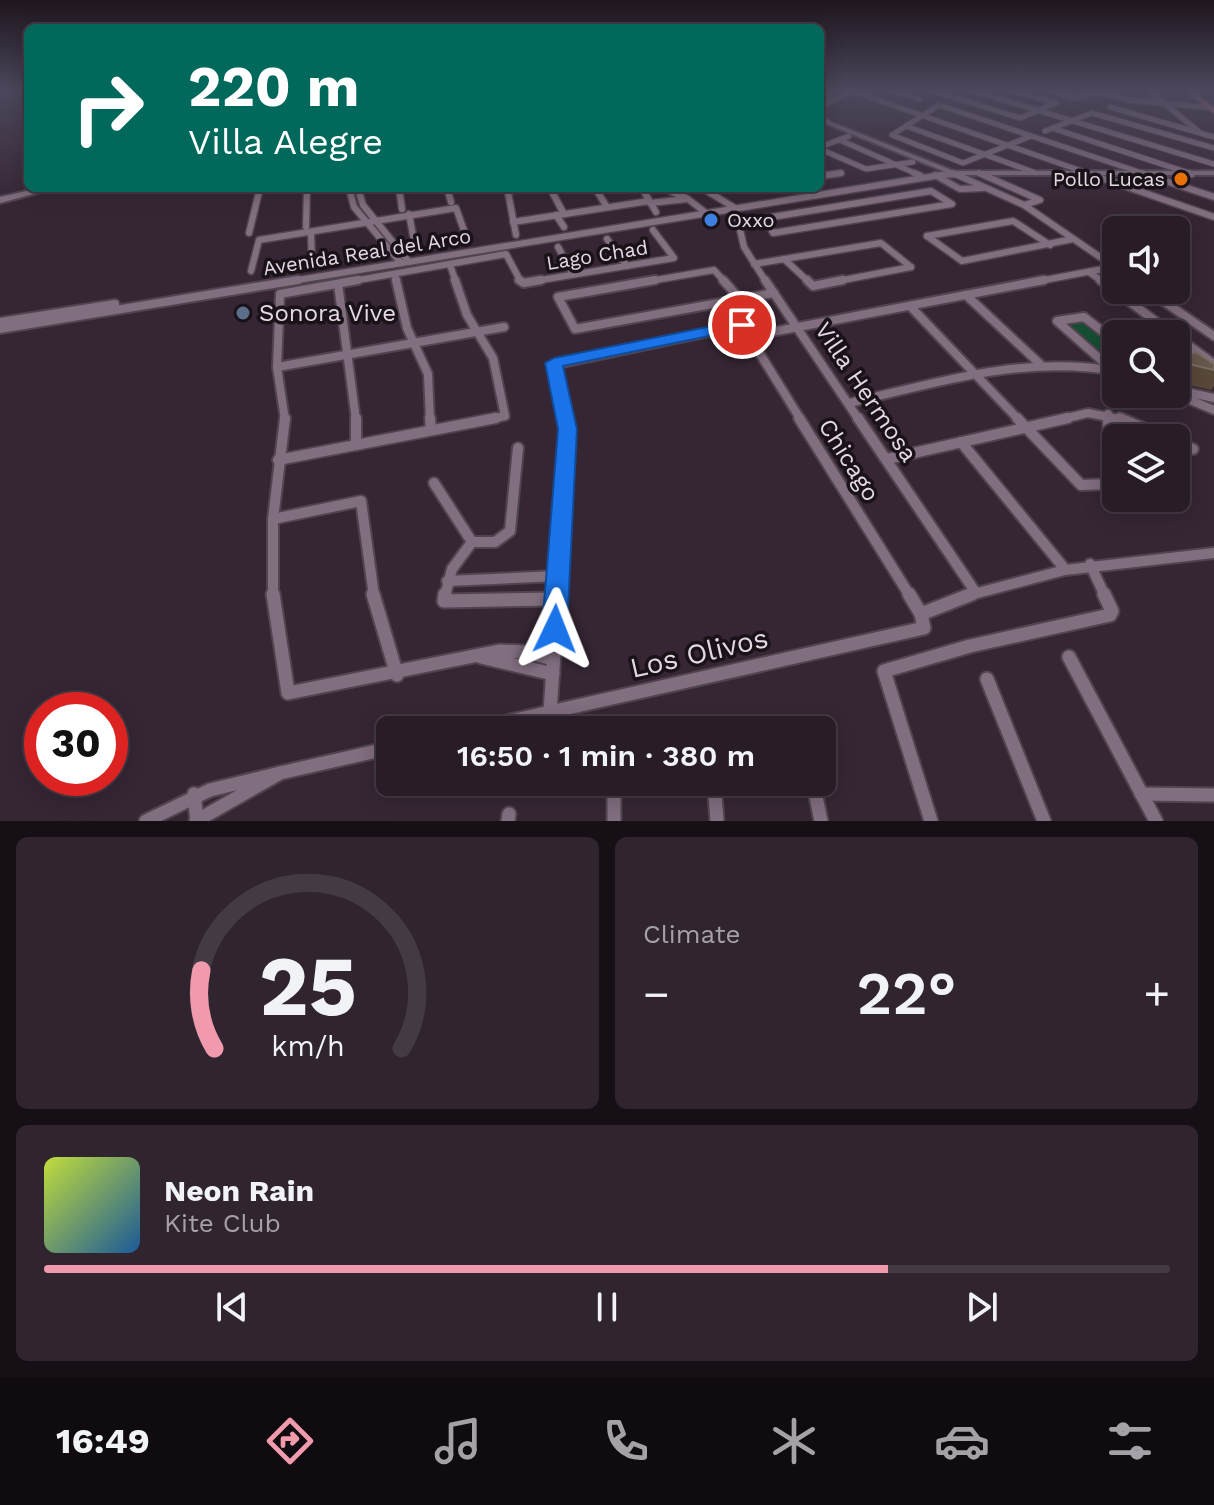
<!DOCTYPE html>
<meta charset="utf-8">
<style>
:root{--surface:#281c27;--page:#30252f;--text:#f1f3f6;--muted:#a5a1a7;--line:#443a44;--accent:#f29aad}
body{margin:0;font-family:"Work Sans",sans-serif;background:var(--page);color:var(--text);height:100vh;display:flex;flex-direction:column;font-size:30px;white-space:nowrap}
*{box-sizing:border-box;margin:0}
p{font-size:26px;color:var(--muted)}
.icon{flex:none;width:44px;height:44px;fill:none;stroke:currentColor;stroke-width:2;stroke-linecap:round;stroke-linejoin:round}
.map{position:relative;height:821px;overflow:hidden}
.panel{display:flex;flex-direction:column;gap:16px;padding:16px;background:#160f15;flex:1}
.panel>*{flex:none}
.banner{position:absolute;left:24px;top:24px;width:800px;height:168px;border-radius:12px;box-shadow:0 4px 20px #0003,0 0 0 2px var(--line);background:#00695c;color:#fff;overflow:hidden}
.fabs{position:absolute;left:1102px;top:216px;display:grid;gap:16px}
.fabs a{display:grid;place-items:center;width:88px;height:88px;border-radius:12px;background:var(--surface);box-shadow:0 4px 20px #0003,0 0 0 2px var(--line);font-size:40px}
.speed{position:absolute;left:24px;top:692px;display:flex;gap:16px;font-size:40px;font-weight:700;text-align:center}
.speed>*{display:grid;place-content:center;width:104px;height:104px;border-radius:50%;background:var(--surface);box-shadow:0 4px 20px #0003,0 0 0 2px var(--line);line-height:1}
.speed .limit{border:12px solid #d22;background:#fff;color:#111}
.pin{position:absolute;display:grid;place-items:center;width:68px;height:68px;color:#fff;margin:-34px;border:4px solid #fff;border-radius:50%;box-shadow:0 2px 8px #0007}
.me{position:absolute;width:88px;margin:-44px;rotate:2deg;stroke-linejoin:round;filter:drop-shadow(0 0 6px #0008)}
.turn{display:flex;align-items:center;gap:28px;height:168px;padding:0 32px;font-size:36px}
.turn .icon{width:104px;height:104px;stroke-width:2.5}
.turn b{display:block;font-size:56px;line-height:68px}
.big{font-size:60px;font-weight:600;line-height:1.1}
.panel .card{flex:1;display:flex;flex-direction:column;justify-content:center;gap:12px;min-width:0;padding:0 28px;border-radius:12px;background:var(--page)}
.panel .dial{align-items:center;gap:0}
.dial svg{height:208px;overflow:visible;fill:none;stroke:var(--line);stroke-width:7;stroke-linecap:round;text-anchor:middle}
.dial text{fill:var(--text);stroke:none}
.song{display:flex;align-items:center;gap:24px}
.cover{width:96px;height:96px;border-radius:12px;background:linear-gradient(135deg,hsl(70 70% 55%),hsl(210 70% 35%))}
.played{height:8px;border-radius:4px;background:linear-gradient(90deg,var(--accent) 75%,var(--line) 75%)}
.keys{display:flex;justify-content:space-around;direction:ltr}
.heat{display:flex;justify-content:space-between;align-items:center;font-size:44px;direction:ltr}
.panel .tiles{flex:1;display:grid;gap:16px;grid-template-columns:1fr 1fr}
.card:last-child{grid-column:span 2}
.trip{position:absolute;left:376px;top:716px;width:460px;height:80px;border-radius:12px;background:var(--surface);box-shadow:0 4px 20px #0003,0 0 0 2px var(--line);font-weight:600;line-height:80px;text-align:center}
.dock{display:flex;height:128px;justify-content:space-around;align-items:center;background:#100b10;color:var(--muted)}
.dock .icon{width:56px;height:56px}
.dock .selected{color:var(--accent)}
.dock b{font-size:36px;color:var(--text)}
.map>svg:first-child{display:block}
</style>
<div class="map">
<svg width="1214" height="821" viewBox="0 0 1214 821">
<rect width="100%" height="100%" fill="#362634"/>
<path fill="#154e32" d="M 1082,321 L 1116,348 L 1116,363 L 1064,323 Z"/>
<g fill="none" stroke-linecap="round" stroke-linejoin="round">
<g stroke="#51444f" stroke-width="7">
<g id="minor-far4">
<path d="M 849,90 L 1093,175"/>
<path d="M 892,90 L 920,99"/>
<path d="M 931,90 L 1020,118 L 1056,103"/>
<path d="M 971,90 L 1214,164"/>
<path d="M 1011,90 L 1056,103"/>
<path d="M 1049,90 L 1076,98 L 1095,92"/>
<path d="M 1089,90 L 1129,100 L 1214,108"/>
<path d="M 1148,90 L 1198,131"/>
<path d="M 820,93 L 837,99"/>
<path d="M 820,107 L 854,90"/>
<path d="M 1110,107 L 1214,137"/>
<path d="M 906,126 L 1036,173"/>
<path d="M 1052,128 L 1192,174"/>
<path d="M 1045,131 L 1092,113 L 1214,148"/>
<path d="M 1031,136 L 963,163 L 892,135 L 939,105 L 1148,175"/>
<path d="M 840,140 L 919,175"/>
<path d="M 820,147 L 849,136"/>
<path d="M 820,149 L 866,169 L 913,162"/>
<path d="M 979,173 L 983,175"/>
<path d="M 827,175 L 841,173"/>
<path d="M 941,175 L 957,175"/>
</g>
</g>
<g stroke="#51444f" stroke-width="9">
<g id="minor-far3">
<path d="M 914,173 L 921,176"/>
<path d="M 979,173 L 1040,200 L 1024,205"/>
<path d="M 1087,173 L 1214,217"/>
<path d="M 1142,173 L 1214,197"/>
<path d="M 1189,173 L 1192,174"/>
<path d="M 935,175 L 960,189 L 983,188"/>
<path d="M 820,176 L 841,173"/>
<path d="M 349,188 L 354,207 L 401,263"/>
<path d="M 358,188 L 363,205 L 409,262"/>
<path d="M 399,188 L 402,209"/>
<path d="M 447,188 L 451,202"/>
<path d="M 550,188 L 564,214"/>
<path d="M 595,188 L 607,207"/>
<path d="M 642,188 L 656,212"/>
<path d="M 664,188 L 688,199 L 706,213"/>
<path d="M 702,188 L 735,208 L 744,247 L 766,282"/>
<path d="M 931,191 L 952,204 L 773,233 L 766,218 Z"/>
<path d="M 650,203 L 687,199"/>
<path d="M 409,214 L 415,246"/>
<path d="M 556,215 L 564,227"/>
<path d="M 513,222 L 649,201"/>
<path d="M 306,227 L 307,188"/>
<path d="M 249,233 L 260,188"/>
<path d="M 311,233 L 312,263"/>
<path d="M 516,235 L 508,192 L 520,188"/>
<path d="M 927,236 L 962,261 L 1073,239"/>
<path d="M 927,236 L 1013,221 L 1050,245"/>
<path d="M 607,239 L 627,266"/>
<path d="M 558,247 L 573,274"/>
<path d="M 784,259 L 809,282"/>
<path d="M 754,264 L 881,243 L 911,267"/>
<path d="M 450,265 L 456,282"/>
<path d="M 251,271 L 259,240 L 456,208 L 467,239"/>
<path d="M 1089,272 L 1103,282"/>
<path d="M 395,274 L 397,282"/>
<path d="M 286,282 L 953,173 L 1024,205 L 1116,268"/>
<path d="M 347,282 L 506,254 L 521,282"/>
<path d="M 529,282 L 674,258 L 653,230"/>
<path d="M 644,282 L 714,270 L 725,282"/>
<path d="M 833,282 L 911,267"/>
<path d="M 1034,282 L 1103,269"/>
</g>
</g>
<g stroke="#51444f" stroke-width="12">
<g id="minor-far2">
<path d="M 396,280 L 407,328 L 428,374 L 430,420"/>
<path d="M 455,280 L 467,315 L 493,358 L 505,416 L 486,420"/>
<path d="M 519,280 L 524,283 L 541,280"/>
<path d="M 655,280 L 558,297 L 575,329 L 774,293"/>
<path d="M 723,280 L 740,299"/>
<path d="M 765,280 L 859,420"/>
<path d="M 807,280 L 813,286 L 843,280"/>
<path d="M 1100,280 L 1173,334"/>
<path d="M 338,284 L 356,420"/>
<path d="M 1147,290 L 1214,336"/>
<path d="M 966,295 L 1040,364"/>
<path d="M 910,306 L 1019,420"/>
<path d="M 0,322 L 115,304"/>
<path d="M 0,329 L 298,280"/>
<path d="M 751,336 L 1044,280"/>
<path d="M 1176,336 L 1214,364"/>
<path d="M 277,367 L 504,327"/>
<path d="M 1109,367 L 1057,321 L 1084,317 L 1116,342"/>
<path d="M 1178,390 L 1214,398"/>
<path d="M 1176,394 L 1214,410"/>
<path d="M 850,403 C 938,382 1025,355 1116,371"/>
<path d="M 1108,414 L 1108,420"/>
<path d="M 285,420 L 277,367 L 280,294 L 358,280"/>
<path d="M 566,420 L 553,365 L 742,325 L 801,420"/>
<path d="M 1059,420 L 1088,413 L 1124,420"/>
</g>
</g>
<g stroke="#51444f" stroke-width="14">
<g id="minor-far1">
<path d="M 430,418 L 431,430"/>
<path d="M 799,418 L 910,596"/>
<path d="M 858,418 L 974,590"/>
<path d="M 1017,418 L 1081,485 L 1109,484 L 1108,418"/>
<path d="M 1120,418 L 1167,438"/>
<path d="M 961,442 L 1064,568"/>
<path d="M 1176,442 L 1193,449"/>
<path d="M 356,445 L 356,418"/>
<path d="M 887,459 L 1068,418"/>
<path d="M 278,460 L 496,418"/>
<path d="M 434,483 L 472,542"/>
<path d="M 273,519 L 361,501 L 374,596"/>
<path d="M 1090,564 L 1105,596"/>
<path d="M 447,581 L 557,576"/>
<path d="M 273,596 L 273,519 L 285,418"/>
<path d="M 445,596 L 452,569 L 472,542 L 495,542 L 510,531 L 518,448"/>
<path d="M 557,596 L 568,429 L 565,418"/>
<path d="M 966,596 L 1065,570 L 1214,553"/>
</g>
</g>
<g stroke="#51444f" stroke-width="17">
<g id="minor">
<path d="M 273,594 L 288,693 L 499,651 L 526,652 L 553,659"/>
<path d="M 373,594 L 397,675"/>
<path d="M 445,594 L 444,601 L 556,599"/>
<path d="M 921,614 L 972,594"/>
<path d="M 481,657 L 553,674"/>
<path d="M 1069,657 L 1156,821"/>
<path d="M 987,679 L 1044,821"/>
<path d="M 550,712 L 558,594"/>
<path d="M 550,712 L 924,628 L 921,614 L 909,594"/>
<path d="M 801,723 L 802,730"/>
<path d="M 471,730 L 550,712"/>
<path d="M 280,773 L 390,748"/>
<path d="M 714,782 L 717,821"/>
<path d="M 813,782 L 821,821"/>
<path d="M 614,788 L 614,821"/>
<path d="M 194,794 L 197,821"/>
<path d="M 1141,794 L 1214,795"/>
<path d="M 146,821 L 210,790 L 280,773 L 196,821"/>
<path d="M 508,821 L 509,814"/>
<path d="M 931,821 L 884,671 L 970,646 L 1110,615 L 1112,611 L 1104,594"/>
</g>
</g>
<g stroke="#51444f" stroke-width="4">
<path id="tertiary" d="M 820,114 L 831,122 L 954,171 L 1214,171 L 1214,175 L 953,175 L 827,124 L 820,119 Z"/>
</g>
<g stroke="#51444f" stroke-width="4">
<path id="secondary" d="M 40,188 L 56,188 L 0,203 L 0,197 Z"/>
</g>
<g stroke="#51444f" stroke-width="4">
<path id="primary" d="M 1184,90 L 1192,90 L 1214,108 L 1214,113 Z"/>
</g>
<use href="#minor-far4" stroke="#816e7f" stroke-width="5"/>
<use href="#minor-far3" stroke="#816e7f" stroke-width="6"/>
<use href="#minor-far2" stroke="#816e7f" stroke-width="8"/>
<use href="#minor-far1" stroke="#816e7f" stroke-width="10"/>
<use href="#minor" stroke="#816e7f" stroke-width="13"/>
<use href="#tertiary" fill="#816e7f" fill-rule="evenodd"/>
<use href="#secondary" fill="#816e7f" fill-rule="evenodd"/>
<use href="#primary" fill="#c1708c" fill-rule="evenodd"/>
</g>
<path fill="#58483a" d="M 1176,352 L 1214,364 L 1214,386 L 1211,390 L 1180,383 L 1176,381 Z"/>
<path fill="#67584c" stroke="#7a6c63" stroke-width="2" d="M 1176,352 L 1197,353 L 1214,364 L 1214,370 L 1193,365 L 1176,355 Z"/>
<linearGradient id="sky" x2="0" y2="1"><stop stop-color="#1e151d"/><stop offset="0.44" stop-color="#4c475c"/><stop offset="1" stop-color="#4c475c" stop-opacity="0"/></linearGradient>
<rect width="1214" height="205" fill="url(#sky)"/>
<path fill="#1a73e8" stroke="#114b97" stroke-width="2" d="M 742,320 L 748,321 L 748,328 L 563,366 L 577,429 L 567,629 L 564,637 L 555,640 L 546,637 L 542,629 L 558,429 L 545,363 L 554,358 Z"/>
<circle fill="#e8710a" stroke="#191218" stroke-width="3" cx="1181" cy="179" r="8"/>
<circle fill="#3f7fe0" stroke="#191218" stroke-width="3" cx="711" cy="220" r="8"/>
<circle fill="#5c6f8a" stroke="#191218" stroke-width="3" cx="243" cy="313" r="8"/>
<g text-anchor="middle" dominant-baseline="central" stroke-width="7" stroke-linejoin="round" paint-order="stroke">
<g font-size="20" fill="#e4d9e2" stroke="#191218" text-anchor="end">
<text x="1165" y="179">Pollo Lucas</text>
<text x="727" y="220" text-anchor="start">Oxxo</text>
</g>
<g font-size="20" fill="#e4d9e2" stroke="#191218">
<text transform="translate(367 252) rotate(-9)">Avenida Real del Arco</text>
<text transform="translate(597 255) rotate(-9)">Lago Chad</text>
</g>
<g font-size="24" fill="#e4d9e2" stroke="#191218" text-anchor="start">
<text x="259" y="313">Sonora Vive</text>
</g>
<g font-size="24" fill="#e4d9e2" stroke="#191218">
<text transform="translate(866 392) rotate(56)">Villa Hermosa</text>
<text transform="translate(849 460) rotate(58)">Chicago</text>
</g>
<g font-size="28" fill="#e4d9e2" stroke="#191218">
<text transform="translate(699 653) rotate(-13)">Los Olivos</text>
</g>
</g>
</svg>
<div class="fabs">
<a><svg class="icon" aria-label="sound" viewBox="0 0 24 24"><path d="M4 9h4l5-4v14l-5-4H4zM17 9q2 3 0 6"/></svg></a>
<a><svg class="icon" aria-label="search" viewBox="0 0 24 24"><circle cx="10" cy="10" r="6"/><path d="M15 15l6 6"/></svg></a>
<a><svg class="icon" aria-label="layers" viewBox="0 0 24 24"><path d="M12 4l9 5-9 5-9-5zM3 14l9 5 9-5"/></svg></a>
</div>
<div class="speed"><div class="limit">30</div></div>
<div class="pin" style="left:742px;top:325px;background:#d93025"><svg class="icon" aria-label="arrive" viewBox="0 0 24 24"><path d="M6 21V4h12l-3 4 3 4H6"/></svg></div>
<svg class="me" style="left:555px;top:629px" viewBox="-20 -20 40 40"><path d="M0-17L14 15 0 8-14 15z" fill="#1a73e8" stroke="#fff" stroke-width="4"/></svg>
<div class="trip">16:50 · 1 min · 380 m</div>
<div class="banner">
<div class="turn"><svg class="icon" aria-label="right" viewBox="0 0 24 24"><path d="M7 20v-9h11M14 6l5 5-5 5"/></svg><div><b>220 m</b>Villa Alegre</div></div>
</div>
</div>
<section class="panel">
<div class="tiles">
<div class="card dial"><svg viewBox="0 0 100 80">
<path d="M14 69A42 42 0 1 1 86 69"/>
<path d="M14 69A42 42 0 0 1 9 39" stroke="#f29aad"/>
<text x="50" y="56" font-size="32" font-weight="700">25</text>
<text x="50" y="72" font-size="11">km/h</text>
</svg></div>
<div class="card"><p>Climate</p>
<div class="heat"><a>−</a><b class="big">22°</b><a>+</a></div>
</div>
<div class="card">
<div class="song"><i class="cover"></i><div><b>Neon Rain</b><p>Kite Club</p></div></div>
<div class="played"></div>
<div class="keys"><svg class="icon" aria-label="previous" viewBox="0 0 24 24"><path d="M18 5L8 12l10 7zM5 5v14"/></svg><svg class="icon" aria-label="pause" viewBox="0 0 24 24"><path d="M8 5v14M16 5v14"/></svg><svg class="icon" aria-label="next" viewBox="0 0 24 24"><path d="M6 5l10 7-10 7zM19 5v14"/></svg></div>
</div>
</div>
</section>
<nav class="dock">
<b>16:49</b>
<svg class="icon selected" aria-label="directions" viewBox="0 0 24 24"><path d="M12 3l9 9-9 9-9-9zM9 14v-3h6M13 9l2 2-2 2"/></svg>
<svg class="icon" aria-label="music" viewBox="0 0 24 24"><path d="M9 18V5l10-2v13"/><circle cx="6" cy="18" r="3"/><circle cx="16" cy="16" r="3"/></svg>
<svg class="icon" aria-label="phone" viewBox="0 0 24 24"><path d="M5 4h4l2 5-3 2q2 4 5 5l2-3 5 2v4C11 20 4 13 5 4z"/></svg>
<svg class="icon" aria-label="climate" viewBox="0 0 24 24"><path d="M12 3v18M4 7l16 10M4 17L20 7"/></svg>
<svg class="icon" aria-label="car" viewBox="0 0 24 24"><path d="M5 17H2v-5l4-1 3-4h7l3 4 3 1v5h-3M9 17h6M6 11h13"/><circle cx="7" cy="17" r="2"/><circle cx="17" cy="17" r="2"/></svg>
<svg class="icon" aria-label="filters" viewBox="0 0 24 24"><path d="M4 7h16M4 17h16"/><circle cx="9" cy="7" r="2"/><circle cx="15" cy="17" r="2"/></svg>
</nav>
